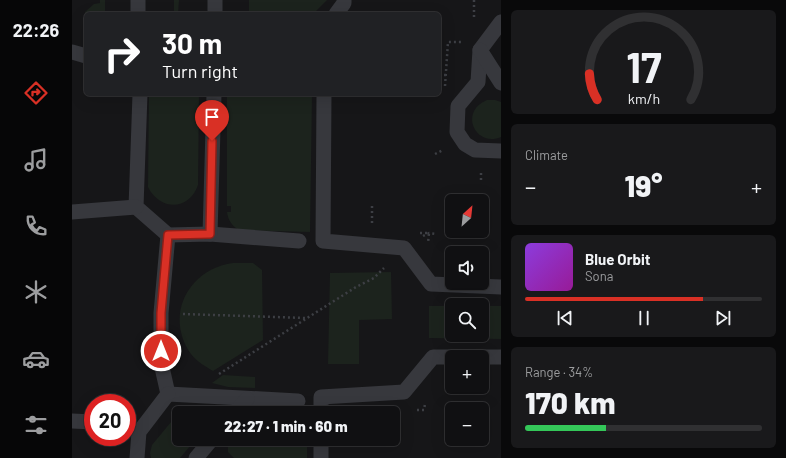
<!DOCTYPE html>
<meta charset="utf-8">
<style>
:root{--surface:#101012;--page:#19191b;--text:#f1f3f6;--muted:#9c9d9f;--line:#303032;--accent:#d93025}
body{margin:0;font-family:Barlow,sans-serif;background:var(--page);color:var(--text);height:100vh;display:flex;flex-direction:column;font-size:15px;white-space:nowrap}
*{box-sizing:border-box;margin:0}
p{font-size:13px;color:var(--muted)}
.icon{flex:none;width:22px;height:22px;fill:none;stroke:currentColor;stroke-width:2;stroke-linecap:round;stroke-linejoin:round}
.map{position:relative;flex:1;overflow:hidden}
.panel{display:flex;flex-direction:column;gap:10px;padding:10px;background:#09090a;width:285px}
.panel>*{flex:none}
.banner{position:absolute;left:12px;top:12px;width:357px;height:84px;border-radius:6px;box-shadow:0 4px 16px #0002,0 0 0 1px var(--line);background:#202124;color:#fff;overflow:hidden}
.needle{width:26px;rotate:27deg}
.tools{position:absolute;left:373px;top:194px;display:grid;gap:8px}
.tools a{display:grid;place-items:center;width:44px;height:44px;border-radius:6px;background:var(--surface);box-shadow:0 4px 16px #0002,0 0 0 1px var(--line);font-size:20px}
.speed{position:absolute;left:12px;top:394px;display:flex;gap:8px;font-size:20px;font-weight:700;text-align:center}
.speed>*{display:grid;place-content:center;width:52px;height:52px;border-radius:50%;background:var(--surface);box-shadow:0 4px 16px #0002,0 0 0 1px var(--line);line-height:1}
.speed .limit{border:6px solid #d22;background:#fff;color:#111}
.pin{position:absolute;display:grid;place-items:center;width:34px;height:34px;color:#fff;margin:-41px -17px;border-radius:50% 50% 50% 0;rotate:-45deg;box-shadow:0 0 4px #0007}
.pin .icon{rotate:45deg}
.me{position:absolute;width:44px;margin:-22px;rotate:0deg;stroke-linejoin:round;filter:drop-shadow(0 0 3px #0008)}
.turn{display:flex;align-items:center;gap:14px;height:84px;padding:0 12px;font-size:18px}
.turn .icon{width:52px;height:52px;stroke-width:2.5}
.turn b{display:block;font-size:28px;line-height:34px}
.big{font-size:30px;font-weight:800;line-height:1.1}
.panel .card{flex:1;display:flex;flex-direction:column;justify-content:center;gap:6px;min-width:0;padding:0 14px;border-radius:6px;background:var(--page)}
.panel .dial{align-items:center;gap:0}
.dial svg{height:104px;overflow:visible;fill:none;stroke:var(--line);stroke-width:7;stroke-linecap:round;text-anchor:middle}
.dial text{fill:var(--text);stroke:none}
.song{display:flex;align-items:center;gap:12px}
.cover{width:48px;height:48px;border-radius:6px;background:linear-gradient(135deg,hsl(270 70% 55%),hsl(300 70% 35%))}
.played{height:4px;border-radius:2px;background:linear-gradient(90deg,var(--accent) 75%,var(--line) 75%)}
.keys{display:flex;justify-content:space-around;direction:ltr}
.heat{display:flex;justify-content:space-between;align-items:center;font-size:22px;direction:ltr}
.charge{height:6px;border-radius:3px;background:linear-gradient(90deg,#34c759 34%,var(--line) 0)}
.trip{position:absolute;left:100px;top:406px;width:228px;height:40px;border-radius:6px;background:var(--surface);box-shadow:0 4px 16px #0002,0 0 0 1px var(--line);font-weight:800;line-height:40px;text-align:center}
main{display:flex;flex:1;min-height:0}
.tab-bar{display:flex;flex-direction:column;width:72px;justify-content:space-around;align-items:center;background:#060607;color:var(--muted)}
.tab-bar .icon{width:28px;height:28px}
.tab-bar .selected{color:var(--accent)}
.tab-bar b{font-size:18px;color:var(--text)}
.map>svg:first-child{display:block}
</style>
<main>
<nav class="tab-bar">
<b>22:26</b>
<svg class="icon selected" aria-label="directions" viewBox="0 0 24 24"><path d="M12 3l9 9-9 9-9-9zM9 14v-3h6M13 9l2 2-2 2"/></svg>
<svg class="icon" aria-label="music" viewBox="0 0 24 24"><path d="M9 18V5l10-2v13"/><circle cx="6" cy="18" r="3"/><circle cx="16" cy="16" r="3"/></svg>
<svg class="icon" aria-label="phone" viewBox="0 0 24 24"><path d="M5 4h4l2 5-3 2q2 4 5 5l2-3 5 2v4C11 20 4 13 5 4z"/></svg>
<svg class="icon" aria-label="climate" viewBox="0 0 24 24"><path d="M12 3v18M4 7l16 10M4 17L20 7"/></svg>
<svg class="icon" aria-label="car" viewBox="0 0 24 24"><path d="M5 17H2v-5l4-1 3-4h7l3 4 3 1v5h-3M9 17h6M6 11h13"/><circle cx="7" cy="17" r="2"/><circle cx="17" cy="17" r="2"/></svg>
<svg class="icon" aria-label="filters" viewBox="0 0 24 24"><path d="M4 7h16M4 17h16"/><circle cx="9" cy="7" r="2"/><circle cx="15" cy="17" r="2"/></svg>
</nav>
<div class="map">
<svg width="429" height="458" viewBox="0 0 429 458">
<rect width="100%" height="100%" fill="#161618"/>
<g fill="#1c231d">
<path d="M 28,0 L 33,0 L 33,14 L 14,14 L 14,43 L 12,40 L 13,12 L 22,4 L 28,3 Z"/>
<path d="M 102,0 L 107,0 L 106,14 L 102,14 Z"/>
<path d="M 177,0 L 255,0 L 241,14 L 177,14 Z"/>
<path d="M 77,94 L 127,94 L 126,185 C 117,211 88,211 76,187 Z"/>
<path d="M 155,94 L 240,94 L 238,232 L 167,230 C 160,226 156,220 155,212 L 159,212 L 159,206 L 155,206 Z"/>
<path d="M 415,100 L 423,100 L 429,102 L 429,137 C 404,148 386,112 415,100 Z"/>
<path d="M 161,263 L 181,263 L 190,270 L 191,340 L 141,371 C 133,366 125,362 119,354 C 92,316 116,269 161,263 Z"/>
<path d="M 319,272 L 320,319 L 287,320 L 287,364 L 256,364 L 258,273 Z"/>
<path d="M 357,306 L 380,306 L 380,335 L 410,335 L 410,306 L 429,306 L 429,339 L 357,338 Z"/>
<path d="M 151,375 L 183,377 L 183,388 L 156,387 L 140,383 Z"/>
<path d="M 117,406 L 125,408 L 131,413 L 107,413 L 107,439 L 124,439 L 108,458 L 79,458 L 78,453 L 80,445 L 109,410 Z"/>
<path d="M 190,411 L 235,411 L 235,413 L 185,413 Z"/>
<path d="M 161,439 L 235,439 L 235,458 L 162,458 L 156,452 L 156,447 Z"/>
</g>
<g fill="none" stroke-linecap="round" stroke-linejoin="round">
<g stroke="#3d3f44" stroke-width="2.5" stroke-dasharray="2 3" stroke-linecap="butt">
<path d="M 402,0 L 402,19"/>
<path d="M 367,75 L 374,75"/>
<path d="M 373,86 L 376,42 L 389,42"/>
<path d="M 363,154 L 371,150"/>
<path d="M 409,180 L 409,172"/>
<path d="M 300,223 L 300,203"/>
<path d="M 348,233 L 357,233 L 356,243"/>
<path d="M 351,236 L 357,233 L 365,234"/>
<path d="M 111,314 L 234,318"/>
<path d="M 147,374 L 284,287 L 302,278 L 312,268"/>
<path d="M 345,410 L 352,410 L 353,404"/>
</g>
<g stroke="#37383d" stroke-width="15">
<path d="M 66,14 L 66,0"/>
<path d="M 143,14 L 143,0"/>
<path d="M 264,14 L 272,3 L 272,0"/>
<path d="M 429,22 L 408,50 L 406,82 L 386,106 L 385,132 L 393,144 L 403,150 L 429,151"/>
<path d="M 408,50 L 429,83"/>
<path d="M 0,52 L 14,56"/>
<path d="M 68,94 L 64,207 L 96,235 L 138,234 L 227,241"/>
<path d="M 252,94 L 251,241 L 332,248 L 359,284 L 429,287"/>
<path d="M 0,212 L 64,207"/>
<path d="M 138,234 L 142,94"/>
<path d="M 96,235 L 89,313 L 89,363 L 96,394"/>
<path d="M 410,357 L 429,357"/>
<path d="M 96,394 L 226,401"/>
<path d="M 162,413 L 175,399"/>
<path d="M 249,413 L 249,397 L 332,392 L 361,357 L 380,357"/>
<path d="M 0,421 L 21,422"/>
<path d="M 65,458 L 67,432 L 96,394"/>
<path d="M 124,458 L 140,439"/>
<path d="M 249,458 L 249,439"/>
</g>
</g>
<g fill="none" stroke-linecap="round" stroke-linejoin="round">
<g stroke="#8d1f18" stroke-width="10">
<path id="route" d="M 89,351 L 89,313 L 96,235 L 138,234 L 140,141"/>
</g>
<use href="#route" stroke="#d93025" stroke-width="7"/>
</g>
</svg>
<div class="tools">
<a><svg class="needle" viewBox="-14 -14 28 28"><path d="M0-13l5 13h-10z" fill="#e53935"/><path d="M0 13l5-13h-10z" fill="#9c9d9f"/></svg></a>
<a><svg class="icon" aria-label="sound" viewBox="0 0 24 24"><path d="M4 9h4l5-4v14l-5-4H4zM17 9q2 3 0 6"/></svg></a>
<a><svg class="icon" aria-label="search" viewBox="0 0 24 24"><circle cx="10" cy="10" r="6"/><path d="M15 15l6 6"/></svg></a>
<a>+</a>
<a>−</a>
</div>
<div class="speed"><div class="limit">20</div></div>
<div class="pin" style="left:140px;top:141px;background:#d93025"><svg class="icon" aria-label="arrive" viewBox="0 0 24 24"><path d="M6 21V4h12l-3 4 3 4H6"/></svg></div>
<svg class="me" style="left:89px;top:351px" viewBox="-20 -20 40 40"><circle r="17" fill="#d93025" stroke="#fff" stroke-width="3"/><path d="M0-11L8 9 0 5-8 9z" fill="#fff"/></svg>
<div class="trip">22:27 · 1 min · 60 m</div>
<div class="banner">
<div class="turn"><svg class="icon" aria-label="right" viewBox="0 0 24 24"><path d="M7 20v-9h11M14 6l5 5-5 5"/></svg><div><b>30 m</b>Turn right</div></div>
</div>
</div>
<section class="panel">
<div class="card dial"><svg viewBox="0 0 100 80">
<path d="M14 69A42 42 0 1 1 86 69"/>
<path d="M14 69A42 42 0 0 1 8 49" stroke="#d93025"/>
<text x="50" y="56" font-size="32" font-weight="700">17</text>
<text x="50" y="72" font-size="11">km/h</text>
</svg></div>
<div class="card"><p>Climate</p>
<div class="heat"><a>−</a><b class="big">19°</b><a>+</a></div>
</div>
<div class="card">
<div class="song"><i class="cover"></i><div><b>Blue Orbit</b><p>Sona</p></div></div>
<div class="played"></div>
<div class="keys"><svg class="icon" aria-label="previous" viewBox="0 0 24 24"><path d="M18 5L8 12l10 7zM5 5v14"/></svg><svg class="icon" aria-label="pause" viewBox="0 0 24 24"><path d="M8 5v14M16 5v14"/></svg><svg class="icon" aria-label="next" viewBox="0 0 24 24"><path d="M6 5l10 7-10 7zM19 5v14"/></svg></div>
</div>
<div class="card"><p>Range · 34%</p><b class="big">170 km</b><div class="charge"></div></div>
</section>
</main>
